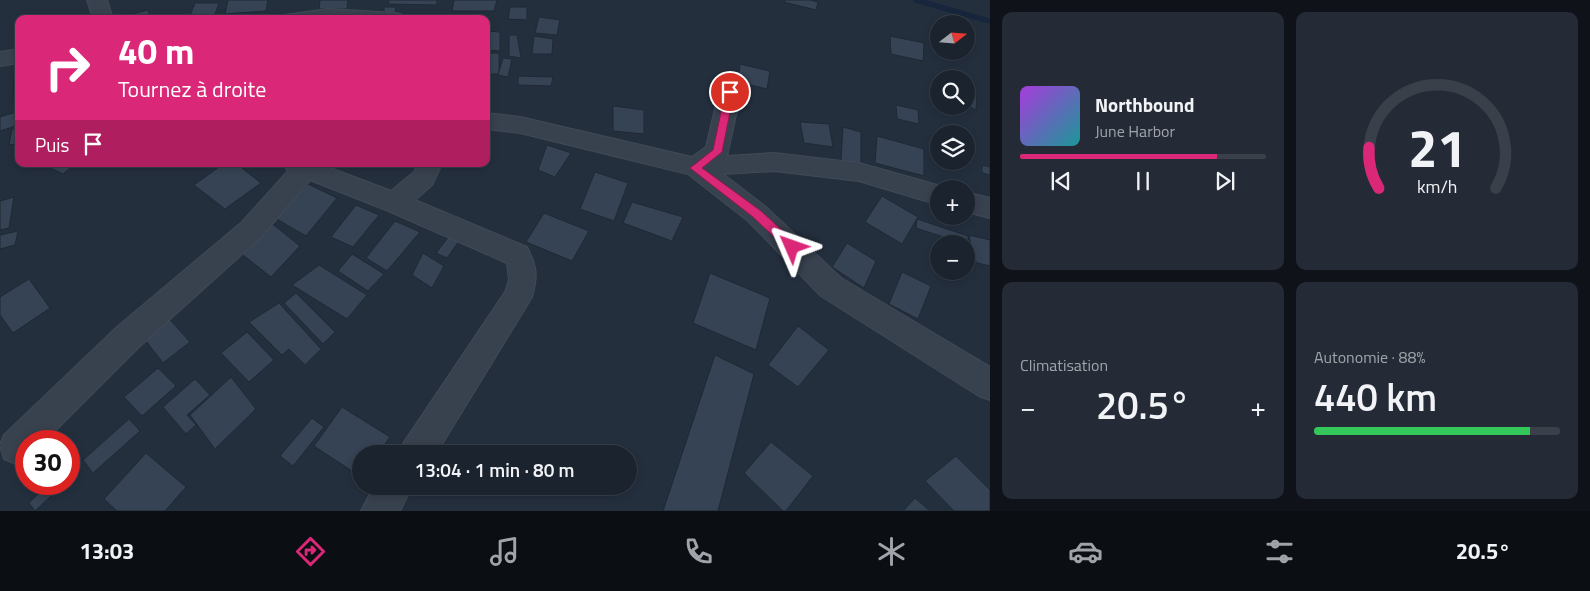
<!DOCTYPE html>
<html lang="fr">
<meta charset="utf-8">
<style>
:root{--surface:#1b232e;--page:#242b36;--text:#f1f3f6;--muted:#a0a4aa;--line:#39404a;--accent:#db2777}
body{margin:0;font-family:"Titillium Web",sans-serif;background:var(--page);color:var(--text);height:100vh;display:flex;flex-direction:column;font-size:19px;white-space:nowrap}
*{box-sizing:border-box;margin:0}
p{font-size:16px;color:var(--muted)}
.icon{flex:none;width:28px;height:28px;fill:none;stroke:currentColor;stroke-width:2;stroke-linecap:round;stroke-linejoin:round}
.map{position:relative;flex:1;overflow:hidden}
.drawer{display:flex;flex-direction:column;gap:12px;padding:12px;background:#0f1319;width:600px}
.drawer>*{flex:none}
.hud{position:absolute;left:15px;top:15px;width:475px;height:152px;border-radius:10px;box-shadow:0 2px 8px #0003,0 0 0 1px var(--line);background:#db2777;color:#fff;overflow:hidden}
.needle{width:32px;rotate:73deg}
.fabs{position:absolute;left:930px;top:15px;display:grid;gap:10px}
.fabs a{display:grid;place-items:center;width:45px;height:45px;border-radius:50%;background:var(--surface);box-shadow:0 2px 8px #0003,0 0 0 1px var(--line);font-size:25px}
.speed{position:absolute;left:15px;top:430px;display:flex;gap:10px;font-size:25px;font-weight:700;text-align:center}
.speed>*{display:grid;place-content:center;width:65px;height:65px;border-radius:50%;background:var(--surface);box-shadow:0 2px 8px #0003,0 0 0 1px var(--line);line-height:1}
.speed .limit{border:8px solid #d22;background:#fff;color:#111}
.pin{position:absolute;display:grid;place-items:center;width:42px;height:42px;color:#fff;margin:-21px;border:2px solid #fff;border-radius:50%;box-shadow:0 1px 5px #0007}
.me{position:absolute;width:55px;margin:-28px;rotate:313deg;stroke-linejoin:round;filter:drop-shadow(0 0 4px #0008)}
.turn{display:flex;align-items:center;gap:18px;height:105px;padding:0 20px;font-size:22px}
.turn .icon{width:65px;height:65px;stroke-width:2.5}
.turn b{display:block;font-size:35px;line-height:42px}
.then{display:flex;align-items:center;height:48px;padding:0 20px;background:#0003;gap:10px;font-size:19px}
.big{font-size:38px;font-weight:600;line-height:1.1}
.drawer .card{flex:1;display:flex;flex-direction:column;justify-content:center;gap:8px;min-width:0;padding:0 18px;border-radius:10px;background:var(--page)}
.drawer .dial{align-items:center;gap:0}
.dial svg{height:130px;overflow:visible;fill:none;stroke:var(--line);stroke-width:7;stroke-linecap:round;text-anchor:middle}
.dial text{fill:var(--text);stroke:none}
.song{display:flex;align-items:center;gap:15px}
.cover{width:60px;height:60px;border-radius:8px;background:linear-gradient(135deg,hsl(280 70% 55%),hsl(180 70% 35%))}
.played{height:5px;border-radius:2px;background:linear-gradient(90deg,var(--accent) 80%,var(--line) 80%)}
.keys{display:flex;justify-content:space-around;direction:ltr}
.heat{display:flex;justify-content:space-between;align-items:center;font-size:28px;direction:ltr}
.charge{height:8px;border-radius:4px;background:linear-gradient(90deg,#34c759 88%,var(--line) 0)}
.drawer .tiles{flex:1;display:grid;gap:12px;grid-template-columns:repeat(2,1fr)}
.trip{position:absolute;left:352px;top:445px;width:285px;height:50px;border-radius:25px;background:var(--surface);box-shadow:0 2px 8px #0003,0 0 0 1px var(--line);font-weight:600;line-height:50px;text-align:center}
.tab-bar{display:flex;height:80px;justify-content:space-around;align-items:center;background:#0b0e12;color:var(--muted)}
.tab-bar .icon{width:35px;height:35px}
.tab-bar .current{color:var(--accent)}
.tab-bar b{font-size:22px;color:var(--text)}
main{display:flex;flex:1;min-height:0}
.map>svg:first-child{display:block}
</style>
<main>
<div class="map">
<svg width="990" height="511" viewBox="0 0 990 511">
<rect width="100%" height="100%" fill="#242f3e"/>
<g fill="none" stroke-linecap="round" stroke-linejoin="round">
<path stroke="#17263c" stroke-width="5.5" d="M 916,0 L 990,21"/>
</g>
<g fill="#364354" stroke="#1f2835">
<path d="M 228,0 L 268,0 L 266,11 L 225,14 Z"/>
<path d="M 320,0 L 348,0 L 347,9 L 319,9 Z"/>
<path d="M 389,0 L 437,0 L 437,5 L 388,4 Z"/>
<path d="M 454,0 L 497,0 L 494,11 L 452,11 Z"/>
<path d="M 785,0 L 810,0 L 818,2 L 816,10 L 784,2 Z"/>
<path d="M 195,3 L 219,3 L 214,17 L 189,18 Z"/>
<path d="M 384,7 L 396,7 L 395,13 L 384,14 Z"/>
<path d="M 510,7 L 527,7 L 527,20 L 508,19 Z"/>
<path d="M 148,10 L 150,19 L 112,19 Z"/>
<path d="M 539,17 L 560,20 L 557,35 L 535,33 Z"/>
<path d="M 486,31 L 500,32 L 500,51 L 486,50 Z"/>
<path d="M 509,35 L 517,35 L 521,58 L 509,56 Z"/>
<path d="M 534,36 L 553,39 L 552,54 L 532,54 Z"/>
<path d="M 890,36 L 924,43 L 923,61 L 891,54 Z"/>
<rect x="486" y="53" width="13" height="21"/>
<path d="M 503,58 L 512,59 L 508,77 L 498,75 Z"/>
<path d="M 740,64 L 770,71 L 767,89 L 738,82 Z"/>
<path d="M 19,75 L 19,100 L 13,102 L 14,76 Z"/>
<path d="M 518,76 L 553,77 L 551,86 L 518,85 Z"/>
<path d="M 966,92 L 977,95 L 976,110 L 966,105 Z"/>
<path d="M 896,105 L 918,110 L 919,124 L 897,119 Z"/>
<path d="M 613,106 L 644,110 L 644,134 L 613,131 Z"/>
<path d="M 19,111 L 19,125 L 0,131 L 0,117 Z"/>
<path d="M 800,122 L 829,124 L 833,147 L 804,143 Z"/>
<path d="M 843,127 L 861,132 L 861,165 L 841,160 Z"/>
<path d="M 19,128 L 19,143 L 9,145 L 12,129 Z"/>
<path d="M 877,136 L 924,149 L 924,176 L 875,163 Z"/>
<path d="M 547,145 L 571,153 L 555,177 L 538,170 Z"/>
<path d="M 42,164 L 75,164 L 63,174 Z"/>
<path d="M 223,164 L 237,164 L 261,183 L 225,209 L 194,185 Z"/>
<path d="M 982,165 L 990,167 L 990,175 L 982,173 Z"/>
<path d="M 595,172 L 628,183 L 614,221 L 580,209 Z"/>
<path d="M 308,184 L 337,198 L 306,236 L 275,218 Z"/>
<path d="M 882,196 L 918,217 L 902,244 L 865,222 Z"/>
<path d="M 14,197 L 9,228 L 0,230 L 0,201 Z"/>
<path d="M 632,202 L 683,217 L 672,241 L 623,223 Z"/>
<path d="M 356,205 L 379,215 L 353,247 L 331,237 Z"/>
<path d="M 544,213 L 589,231 L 572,261 L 526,242 Z"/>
<path d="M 917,219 L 968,236 L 968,245 L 916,228 Z"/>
<path d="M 395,221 L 420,232 L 387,271 L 366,258 Z"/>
<path d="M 270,222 L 300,246 L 271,277 L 238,251 Z"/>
<path d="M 18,231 L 15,245 L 0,249 L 0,235 Z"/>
<path d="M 969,235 L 990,240 L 990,266 L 974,262 Z"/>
<path d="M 449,236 L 459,241 L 447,258 L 436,253 Z"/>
<path d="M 847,243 L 876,261 L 864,288 L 832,267 Z"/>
<path d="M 423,253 L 444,266 L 432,288 L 412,275 Z"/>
<path d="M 352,254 L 384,274 L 368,291 L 338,271 Z"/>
<path d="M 319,265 L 367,295 L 347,319 L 292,285 Z"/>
<path d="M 902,272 L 931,286 L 918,319 L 889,304 Z"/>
<path d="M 710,273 L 770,298 L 756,350 L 693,323 Z"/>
<path d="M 29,279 L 50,308 L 13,333 L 0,315 L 0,297 Z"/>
<path d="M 296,293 L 335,332 L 323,344 L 284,303 Z"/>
<path d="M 279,303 L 321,349 L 305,365 L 289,349 L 282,355 L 249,322 Z"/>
<path d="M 163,312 L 190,342 L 163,363 L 139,332 Z"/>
<path d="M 798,326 L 829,350 L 798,387 L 768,365 Z"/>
<path d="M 247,332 L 274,360 L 249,382 L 221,353 Z"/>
<path d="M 715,355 L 754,374 L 718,511 L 663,511 Z"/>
<path d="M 158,368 L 176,386 L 142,416 L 124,397 Z"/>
<path d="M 231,377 L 256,409 L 215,449 L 190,415 Z"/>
<path d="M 195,379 L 210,395 L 187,415 L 196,425 L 186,434 L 163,407 Z"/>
<path d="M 342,407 L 390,437 L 378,454 L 361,454 L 361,477 L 314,446 Z"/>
<path d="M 312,418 L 324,427 L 293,466 L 280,456 Z"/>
<path d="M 129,419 L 140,431 L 93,473 L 83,460 Z"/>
<path d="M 771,442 L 813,476 L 786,511 L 783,511 L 744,473 Z"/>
<path d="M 146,453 L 186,487 L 165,511 L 117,511 L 104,499 Z"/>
<path d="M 956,456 L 990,490 L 990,511 L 954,511 L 925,481 Z"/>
<path d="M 48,484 L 64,484 L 35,511 L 29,503 Z"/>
<path d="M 915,498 L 930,511 L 903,511 Z"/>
</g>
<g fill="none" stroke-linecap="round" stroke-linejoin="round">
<g stroke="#414a57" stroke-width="2">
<g id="minor">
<path d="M 87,0 L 107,0 L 113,19 L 93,19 Z"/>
<path d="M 328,9 L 396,13 L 403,15 L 406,19 L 281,19 L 284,15 Z"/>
<path d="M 19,49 L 19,63 L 0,66 L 0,52 Z"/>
<path d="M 730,85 L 738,87 L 741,92 L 727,156 L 774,153 L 859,163 L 948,188 L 939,189 L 939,205 L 859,181 L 774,171 L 723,174 L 766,207 L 841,278 L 990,367 L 990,400 L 979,396 L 821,296 L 748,221 L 688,174 L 520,133 L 486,129 L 486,113 L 520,117 L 692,157 L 706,147 L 719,92 L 722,87 Z"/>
<path d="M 283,164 L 320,164 L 391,191 L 414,172 L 418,164 L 442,164 L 432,185 L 415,200 L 527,247 C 537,267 538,276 532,297 L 436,454 L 399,454 L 404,442 L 505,292 L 509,280 L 507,263 L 386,210 L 310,180 L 260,238 L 139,347 L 45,441 L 26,441 L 26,460 L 16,464 L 4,459 L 0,445 L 4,435 L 117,327 L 242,222 L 288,171 Z"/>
<path d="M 966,192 L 990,198 L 990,218 L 966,212 Z"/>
<path d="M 374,486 L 412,486 L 400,511 L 361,511 Z"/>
</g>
</g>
<use href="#minor" fill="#38414e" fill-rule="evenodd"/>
</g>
<path fill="#db2777" stroke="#8e194d" d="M 726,89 L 733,89 L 734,92 L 722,152 L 702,168 L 761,211 L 796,243 L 798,247 L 796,250 L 788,250 L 753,217 L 690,168 L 713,150 Z"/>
</svg>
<div class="fabs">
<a><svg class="needle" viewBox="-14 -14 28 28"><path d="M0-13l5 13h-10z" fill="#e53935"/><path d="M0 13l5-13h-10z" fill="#a0a4aa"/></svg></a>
<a><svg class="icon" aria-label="search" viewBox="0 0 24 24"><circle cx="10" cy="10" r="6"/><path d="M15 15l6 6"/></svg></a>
<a><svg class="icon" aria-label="layers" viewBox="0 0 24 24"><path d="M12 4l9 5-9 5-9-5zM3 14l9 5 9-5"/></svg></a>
<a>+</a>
<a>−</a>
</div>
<div class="speed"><div class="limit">30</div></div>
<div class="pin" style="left:730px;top:92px;background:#d93025"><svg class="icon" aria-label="arrive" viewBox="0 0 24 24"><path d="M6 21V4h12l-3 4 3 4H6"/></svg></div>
<svg class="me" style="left:792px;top:247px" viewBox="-20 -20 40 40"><path d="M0-17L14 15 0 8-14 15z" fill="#db2777" stroke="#fff" stroke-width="4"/></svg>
<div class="trip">13:04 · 1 min · 80 m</div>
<div class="hud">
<div class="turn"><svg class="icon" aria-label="right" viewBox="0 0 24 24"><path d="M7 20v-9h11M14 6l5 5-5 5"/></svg><div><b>40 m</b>Tournez à droite</div></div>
<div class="then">Puis<svg class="icon" aria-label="arrive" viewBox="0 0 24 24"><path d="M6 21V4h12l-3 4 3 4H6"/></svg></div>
</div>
</div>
<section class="drawer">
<div class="tiles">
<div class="card">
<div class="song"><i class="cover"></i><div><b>Northbound</b><p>June Harbor</p></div></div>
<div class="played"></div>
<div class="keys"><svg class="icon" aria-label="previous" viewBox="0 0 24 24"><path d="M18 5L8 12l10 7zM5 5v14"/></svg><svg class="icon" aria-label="pause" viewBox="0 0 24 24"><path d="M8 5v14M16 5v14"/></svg><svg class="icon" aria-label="next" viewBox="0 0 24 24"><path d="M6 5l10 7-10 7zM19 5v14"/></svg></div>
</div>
<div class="card dial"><svg viewBox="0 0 100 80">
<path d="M14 69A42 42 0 1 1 86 69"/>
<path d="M14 69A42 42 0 0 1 8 44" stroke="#db2777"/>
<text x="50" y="56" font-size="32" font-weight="700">21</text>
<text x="50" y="72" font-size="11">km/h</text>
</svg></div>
<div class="card"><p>Climatisation</p>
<div class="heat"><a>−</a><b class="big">20.5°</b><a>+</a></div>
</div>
<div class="card"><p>Autonomie · 88%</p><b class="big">440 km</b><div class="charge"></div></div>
</div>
</section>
</main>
<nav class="tab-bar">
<b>13:03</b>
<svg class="icon current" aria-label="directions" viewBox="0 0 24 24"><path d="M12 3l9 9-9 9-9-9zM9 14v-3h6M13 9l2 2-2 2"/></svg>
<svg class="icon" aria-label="music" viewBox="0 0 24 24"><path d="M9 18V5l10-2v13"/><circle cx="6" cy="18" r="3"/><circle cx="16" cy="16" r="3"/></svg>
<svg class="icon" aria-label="phone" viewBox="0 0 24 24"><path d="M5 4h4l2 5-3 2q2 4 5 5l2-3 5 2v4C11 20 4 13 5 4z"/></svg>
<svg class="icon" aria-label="climate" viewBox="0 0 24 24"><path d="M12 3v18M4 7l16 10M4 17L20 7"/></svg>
<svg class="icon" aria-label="car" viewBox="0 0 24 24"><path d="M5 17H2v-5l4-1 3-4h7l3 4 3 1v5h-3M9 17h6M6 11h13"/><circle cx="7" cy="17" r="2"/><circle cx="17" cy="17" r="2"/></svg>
<svg class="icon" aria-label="filters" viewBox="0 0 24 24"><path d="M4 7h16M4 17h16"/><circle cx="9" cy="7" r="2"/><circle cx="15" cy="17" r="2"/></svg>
<b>20.5°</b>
</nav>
